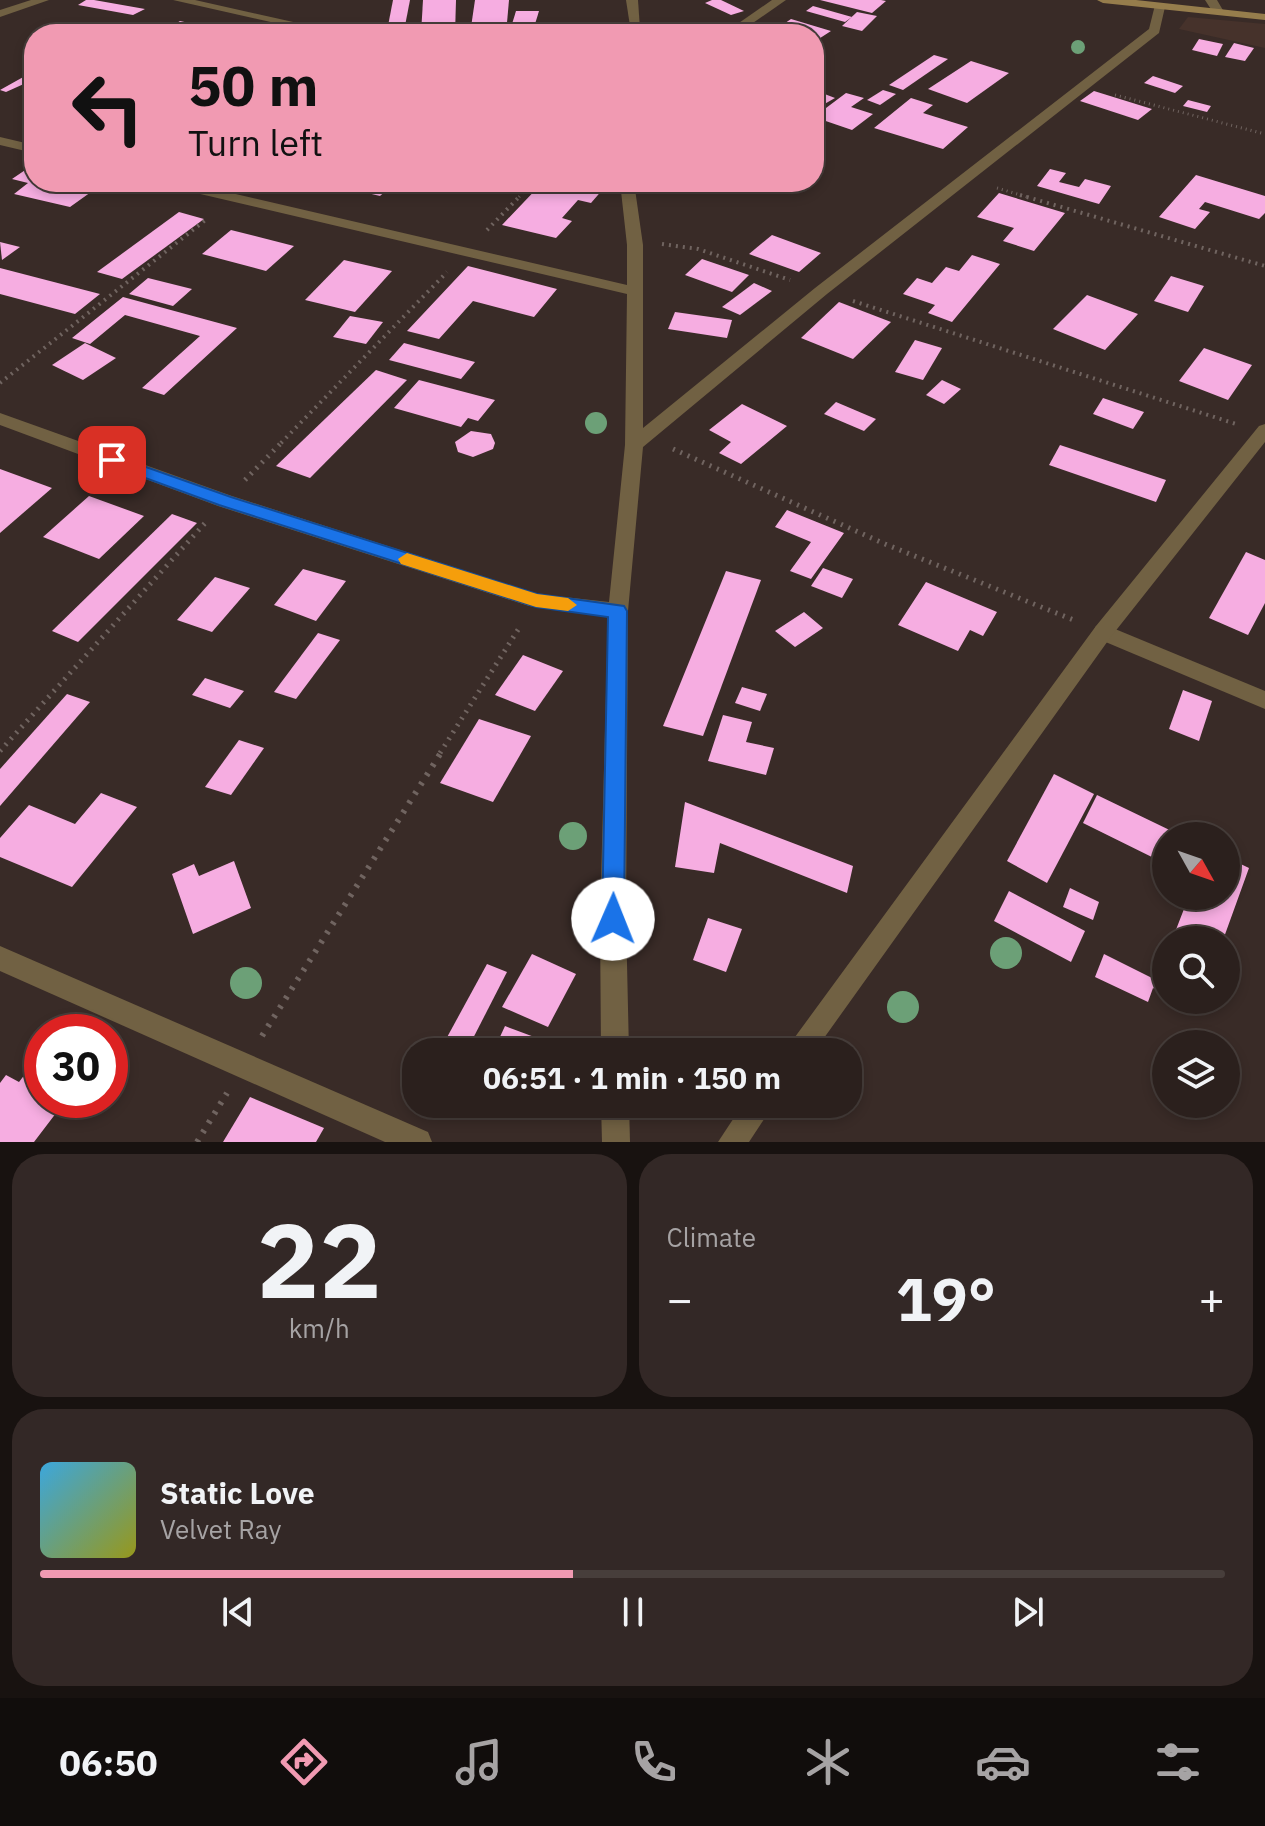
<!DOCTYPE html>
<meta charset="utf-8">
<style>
:root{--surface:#2b201d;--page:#332826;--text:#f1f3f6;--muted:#a6a3a4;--line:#473e3b;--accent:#f19ab2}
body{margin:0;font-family:"IBM Plex Sans",sans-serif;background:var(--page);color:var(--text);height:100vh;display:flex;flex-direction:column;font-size:30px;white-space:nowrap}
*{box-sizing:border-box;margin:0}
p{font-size:26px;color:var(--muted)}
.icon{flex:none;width:44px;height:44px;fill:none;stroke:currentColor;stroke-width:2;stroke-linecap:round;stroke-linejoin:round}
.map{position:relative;height:1142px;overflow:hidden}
.sheet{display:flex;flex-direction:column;gap:12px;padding:12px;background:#181210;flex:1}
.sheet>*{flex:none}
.top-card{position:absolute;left:24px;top:24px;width:800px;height:168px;border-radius:32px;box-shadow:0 4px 12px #0003,0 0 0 2px var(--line);background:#f19ab2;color:#111;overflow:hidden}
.needle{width:52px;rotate:130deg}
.fabs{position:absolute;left:1152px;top:822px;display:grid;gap:16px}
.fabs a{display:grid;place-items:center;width:88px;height:88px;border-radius:50%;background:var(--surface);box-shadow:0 4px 12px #0003,0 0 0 2px var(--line);font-size:40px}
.speed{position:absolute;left:24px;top:1014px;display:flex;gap:16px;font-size:40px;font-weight:700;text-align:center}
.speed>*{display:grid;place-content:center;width:104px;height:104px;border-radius:50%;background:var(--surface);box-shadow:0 4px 12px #0003,0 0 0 2px var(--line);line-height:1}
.speed .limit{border:12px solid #d22;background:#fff;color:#111}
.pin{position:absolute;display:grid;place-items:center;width:68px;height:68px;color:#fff;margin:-34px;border-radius:16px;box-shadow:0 4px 12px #0006}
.me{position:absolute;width:88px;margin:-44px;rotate:1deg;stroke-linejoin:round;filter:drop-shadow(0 0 6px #0008)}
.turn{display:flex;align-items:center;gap:28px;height:168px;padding:0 32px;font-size:36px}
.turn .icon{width:104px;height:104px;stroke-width:2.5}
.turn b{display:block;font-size:56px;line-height:68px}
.big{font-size:60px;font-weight:700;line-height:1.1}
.sheet .card{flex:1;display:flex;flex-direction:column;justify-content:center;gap:12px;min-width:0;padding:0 28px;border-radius:32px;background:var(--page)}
.sheet .dial{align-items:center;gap:0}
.dial b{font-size:104px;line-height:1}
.song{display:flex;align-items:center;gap:24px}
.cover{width:96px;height:96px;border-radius:12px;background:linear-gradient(135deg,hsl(200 70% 55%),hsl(60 70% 35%))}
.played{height:8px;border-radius:4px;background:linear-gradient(90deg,var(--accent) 45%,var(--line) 45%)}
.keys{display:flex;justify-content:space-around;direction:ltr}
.heat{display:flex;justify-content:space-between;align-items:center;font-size:44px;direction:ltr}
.sheet .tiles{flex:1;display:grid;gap:12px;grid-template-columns:1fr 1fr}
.card:last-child{grid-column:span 2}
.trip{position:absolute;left:402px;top:1038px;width:460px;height:80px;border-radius:32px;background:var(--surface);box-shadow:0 4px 12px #0003,0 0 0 2px var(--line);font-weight:700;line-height:80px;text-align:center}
.tabs{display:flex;height:128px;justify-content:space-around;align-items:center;background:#110d0c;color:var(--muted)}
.tabs .icon{width:56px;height:56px}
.tabs .current{color:var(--accent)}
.tabs b{font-size:36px;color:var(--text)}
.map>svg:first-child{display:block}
</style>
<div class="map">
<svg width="1265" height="1142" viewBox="0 0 1265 1142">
<rect width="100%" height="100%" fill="#392b27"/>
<path fill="#46322b" d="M 1188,17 L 1265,24 L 1265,48 L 1179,29 Z"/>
<g fill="#f6ade1">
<path d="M 86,0 L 94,0 L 145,9 L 133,15 L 78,5 Z"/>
<path d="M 393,0 L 410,0 L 404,31 L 387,31 Z"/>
<path d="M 423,0 L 456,0 L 455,34 L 421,34 Z"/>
<path d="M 475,0 L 509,0 L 506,34 L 470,34 Z"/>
<path d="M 712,0 L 721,0 L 744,11 L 731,15 L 705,3 Z"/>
<path d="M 820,0 L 881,0 L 886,1 L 872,13 Z"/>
<path d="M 813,6 L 852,17 L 845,22 L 806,11 Z"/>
<path d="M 516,11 L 539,11 L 532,34 L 509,34 Z"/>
<path d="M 857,12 L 877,16 L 862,31 L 842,26 Z"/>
<path d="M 791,19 L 831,31 L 814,42 L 814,34 L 789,34 L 775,30 Z"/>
<path d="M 180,21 L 198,25 L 183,34 L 159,34 Z"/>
<path d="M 1199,39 L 1223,44 L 1217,56 L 1192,50 Z"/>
<path d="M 1234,43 L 1254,48 L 1245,61 L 1225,57 Z"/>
<path d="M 934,55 L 948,59 L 903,90 L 889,85 Z"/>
<path d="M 971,61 L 1009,73 L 967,103 L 928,89 Z"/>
<path d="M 34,71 L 34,86 L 26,83 L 6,92 L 0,90 Z"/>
<path d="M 1153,76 L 1183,86 L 1175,93 L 1144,83 Z"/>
<path d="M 883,90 L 896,94 L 880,105 L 867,100 Z"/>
<path d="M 1094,91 L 1152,109 L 1138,120 L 1080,101 Z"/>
<path d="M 822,93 L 835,98 L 814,110 L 814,99 Z"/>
<path d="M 846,93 L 864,98 L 851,107 L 873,114 L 852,130 L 814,117 Z"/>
<path d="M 911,98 L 933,105 L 923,113 L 968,127 L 943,149 L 874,128 Z"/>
<path d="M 1188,100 L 1211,106 L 1207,112 L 1183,106 Z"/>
<path d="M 34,164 L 34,182 L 105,182 L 70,207 L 14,194 L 28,183 L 12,179 Z"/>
<path d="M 1050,169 L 1066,173 L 1059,182 L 1079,187 L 1085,179 L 1111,186 L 1099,204 L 1037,186 Z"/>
<path d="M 1196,175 L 1265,196 L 1265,213 L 1259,219 L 1205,202 L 1199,209 L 1210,212 L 1195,229 L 1159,217 Z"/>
<path d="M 369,182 L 396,182 L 380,196 L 359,191 Z"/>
<path d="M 543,182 L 576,182 L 604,188 L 591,203 L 578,200 L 562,218 L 572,221 L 556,238 L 502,225 Z"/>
<path d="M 999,193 L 1065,213 L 1034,251 L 1003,241 L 1014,228 L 977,217 Z"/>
<path d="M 179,212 L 204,219 L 122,279 L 97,272 Z"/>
<path d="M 231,230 L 294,246 L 266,271 L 202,254 Z"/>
<path d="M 772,235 L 821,253 L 799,272 L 749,254 Z"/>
<path d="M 0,242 L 20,247 L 2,260 Z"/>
<path d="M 972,255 L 1000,264 L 952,322 L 928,313 L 935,305 L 903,294 L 917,278 L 932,283 L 946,267 L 959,271 Z"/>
<path d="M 702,259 L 749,275 L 732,292 L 685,275 Z"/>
<path d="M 344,260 L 392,271 L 355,312 L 305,300 Z"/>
<path d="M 468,266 L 557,289 L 534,317 L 473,301 L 439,339 L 407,331 Z"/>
<path d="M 0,268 L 100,294 L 75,314 L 0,294 Z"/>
<path d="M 1171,276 L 1204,286 L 1188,312 L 1154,301 Z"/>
<path d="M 148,278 L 192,289 L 173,306 L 129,294 Z"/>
<path d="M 754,283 L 772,291 L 740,315 L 722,307 Z"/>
<path d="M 1087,295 L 1138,314 L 1105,350 L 1053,329 Z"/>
<path d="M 123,297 L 237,328 L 164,395 L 142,388 L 200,336 L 125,315 L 90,344 L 72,338 Z"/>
<path d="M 839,302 L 891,322 L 853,359 L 801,338 Z"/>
<path d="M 675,312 L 732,320 L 727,338 L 668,329 Z"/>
<path d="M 350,316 L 383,322 L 366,344 L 333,337 Z"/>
<path d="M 915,340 L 942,348 L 923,380 L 895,372 Z"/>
<path d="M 85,343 L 116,358 L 83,380 L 52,365 Z"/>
<path d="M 404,343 L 475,362 L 461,379 L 389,360 Z"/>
<path d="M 1204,348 L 1252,365 L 1228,400 L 1179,381 Z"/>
<path d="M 376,370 L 407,380 L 310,478 L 276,466 Z"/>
<path d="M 419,380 L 495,400 L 478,421 L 468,418 L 461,427 L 394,408 Z"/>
<path d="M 942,380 L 961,389 L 944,404 L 926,395 Z"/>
<path d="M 1103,398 L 1144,412 L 1133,429 L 1093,414 Z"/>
<path d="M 836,402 L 876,419 L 864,431 L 824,414 Z"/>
<path d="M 742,404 L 787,426 L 741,464 L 719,453 L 731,442 L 709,430 Z"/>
<path d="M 471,431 L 491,434 L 495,443 L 493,449 L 473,457 L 458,452 L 455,442 Z"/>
<path d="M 1060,445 L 1166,480 L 1156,502 L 1049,465 Z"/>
<path d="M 0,469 L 52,488 L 0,533 Z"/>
<path d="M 89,496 L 144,516 L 99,559 L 43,537 Z"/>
<path d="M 787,510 L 844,533 L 811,579 L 790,571 L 811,542 L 775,527 Z"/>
<path d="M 172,514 L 197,523 L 78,642 L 52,631 Z"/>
<path d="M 1246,552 L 1265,560 L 1265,603 L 1248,635 L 1209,618 Z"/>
<path d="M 823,568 L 853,579 L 842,598 L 811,586 Z"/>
<path d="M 303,569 L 346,581 L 316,621 L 274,605 Z"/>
<path d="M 726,571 L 761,580 L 703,736 L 663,726 Z"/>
<path d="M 215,577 L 250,588 L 212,632 L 177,620 Z"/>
<path d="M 926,582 L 997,612 L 983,636 L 970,630 L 958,651 L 898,625 Z"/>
<path d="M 804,612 L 823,628 L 795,647 L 775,631 Z"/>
<path d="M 318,633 L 340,640 L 296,699 L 274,692 Z"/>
<path d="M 523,655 L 563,671 L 535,711 L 495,695 Z"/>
<path d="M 205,678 L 244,691 L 230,708 L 192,695 Z"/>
<path d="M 742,687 L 767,694 L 760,711 L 735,703 Z"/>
<path d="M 1183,690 L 1212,701 L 1199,741 L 1169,729 Z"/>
<path d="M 67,694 L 90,702 L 0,806 L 0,769 Z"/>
<path d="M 723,715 L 752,722 L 746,742 L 774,748 L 766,775 L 708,761 Z"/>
<path d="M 479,719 L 531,736 L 493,802 L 440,783 Z"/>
<path d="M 239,740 L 264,748 L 231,795 L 205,787 Z"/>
<path d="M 1054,774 L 1094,794 L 1047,883 L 1007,861 Z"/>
<path d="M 101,793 L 137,807 L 72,887 L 0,857 L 0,838 L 29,805 L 75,824 Z"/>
<path d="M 1097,795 L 1182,836 L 1166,836 L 1166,864 L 1083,823 Z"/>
<path d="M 685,802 L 853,866 L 847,893 L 720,843 L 714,873 L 675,867 Z"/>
<path d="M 1226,857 L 1249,868 L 1223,940 L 1172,940 L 1189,896 L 1226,896 Z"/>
<path d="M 234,861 L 251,908 L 193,934 L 172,874 L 194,864 L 199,876 Z"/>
<path d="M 1070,888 L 1099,902 L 1093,920 L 1063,907 Z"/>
<path d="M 1009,891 L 1085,931 L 1071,962 L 994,921 Z"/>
<path d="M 708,918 L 742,929 L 726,972 L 693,960 Z"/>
<path d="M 532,954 L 576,974 L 548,1027 L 502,1007 Z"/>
<path d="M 1104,954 L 1156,980 L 1166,955 L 1166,995 L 1153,988 L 1148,1002 L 1095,977 Z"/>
<path d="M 487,964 L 507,972 L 466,1052 L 439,1052 Z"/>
<path d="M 1176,1000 L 1201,1000 L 1197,1011 Z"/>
<path d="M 505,1026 L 537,1038 L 531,1052 L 493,1052 Z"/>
<path d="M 42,1052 L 42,1100 L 66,1100 L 34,1142 L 0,1142 L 0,1083 L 6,1075 L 19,1082 Z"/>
<path d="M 250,1097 L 324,1128 L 316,1142 L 223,1142 Z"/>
<path d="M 500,1104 L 544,1104 L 537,1118 Z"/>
</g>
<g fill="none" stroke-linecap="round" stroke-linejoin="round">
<g stroke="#706460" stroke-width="3" stroke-dasharray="1 4" stroke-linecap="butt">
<path d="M 195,34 L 204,28"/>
<path d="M 1115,95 L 1265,134"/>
<path d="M 997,188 L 1027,197"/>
<path d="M 519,197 L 533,182"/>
</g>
<g stroke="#706460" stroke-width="4" stroke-dasharray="2 5" stroke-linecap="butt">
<path d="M 1020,195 L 1265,266"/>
<path d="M 487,230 L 521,195"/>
<path d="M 662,244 L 698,249 L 790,280"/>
<path d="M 853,301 L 1236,424"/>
<path d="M 0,383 L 208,218"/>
<path d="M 281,443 L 447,272"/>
</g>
<g stroke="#706460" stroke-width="5" stroke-dasharray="2 6" stroke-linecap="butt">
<path d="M 673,449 L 885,544 L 1076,621"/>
<path d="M 245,480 L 283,441"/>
<path d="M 0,751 L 206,522"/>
<path d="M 440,753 L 521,625"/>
</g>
<g stroke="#706460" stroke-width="6" stroke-dasharray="3 8" stroke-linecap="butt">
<path d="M 262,1036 L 442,751"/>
<path d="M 197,1142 L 227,1093"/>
</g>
<g fill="#716143" fill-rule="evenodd">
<path d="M 626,0 L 638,0 L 640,29 L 630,26 Z"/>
<path d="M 1103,624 L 1265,691 L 1265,709 L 1096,638 L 1093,632 L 1096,626 Z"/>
</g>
<g fill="#716143" fill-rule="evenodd">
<path d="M 173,0 L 195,0 L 347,34 L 324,34 Z"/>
<path d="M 772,0 L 786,0 L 737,34 L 723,34 Z"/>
<path d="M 1205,0 L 1217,0 L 1224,12 L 1222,14 L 1214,14 Z"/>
<path d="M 1155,5 L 1165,7 L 1159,33 L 827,294 L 643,447 L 628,611 L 626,919 L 629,1052 L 601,1052 L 600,919 L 608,617 L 529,606 L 218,506 L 0,425 L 0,413 L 232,496 L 537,594 L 609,602 L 625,445 L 627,294 L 166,186 L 159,182 L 184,182 L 627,285 L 627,245 L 620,182 L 634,182 L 643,245 L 643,428 L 815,288 L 1149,29 Z"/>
<path d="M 0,137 L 34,145 L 34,153 L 0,145 Z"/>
<path d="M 1265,424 L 1265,442 L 1110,638 L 814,1052 L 784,1052 L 1096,626 L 1259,426 Z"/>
<path d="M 0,946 L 428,1132 L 432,1142 L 385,1142 L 0,971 Z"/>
<path d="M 601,1104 L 629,1104 L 630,1142 L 602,1142 Z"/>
<path d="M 743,1104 L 774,1104 L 749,1142 L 718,1142 Z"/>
</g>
<path fill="#716143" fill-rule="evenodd" d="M 31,0 L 49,0 L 0,17 L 0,10 Z"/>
<path fill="#967d4c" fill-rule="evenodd" d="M 1097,0 L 1136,0 L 1265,14 L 1265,20 L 1103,3 Z"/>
</g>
<g fill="#6ca077">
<circle cx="1078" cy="47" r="7"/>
<circle cx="596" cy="423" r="11"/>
<circle cx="573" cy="836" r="14"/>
<circle cx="1006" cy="953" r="16"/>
<circle cx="246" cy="983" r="16"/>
<circle cx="903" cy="1007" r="16"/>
</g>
<path fill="#1a73e8" stroke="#114b97" stroke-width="2" d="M 112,455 L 231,497 L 537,594 L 624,606 L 627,611 L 624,919 L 621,927 L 613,930 L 605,927 L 602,919 L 608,617 L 536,607 L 219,505 L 107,464 L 104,460 Z"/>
<path fill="#f59e0b" d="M 407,553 L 537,594 L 568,598 L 577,605 L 568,611 L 536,607 L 401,564 L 398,559 Z"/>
</svg>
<div class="fabs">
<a><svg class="needle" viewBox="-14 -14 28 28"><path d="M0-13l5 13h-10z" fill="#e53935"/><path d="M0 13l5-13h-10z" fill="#a6a3a4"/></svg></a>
<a><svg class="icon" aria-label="search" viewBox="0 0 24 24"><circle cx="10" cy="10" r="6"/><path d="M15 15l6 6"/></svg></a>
<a><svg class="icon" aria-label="layers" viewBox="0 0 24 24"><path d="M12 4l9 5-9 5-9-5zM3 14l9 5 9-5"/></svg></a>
</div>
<div class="speed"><div class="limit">30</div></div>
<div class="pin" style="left:112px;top:460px;background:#d93025"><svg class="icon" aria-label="arrive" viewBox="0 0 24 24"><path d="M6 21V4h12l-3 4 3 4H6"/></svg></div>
<svg class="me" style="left:613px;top:919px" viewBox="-20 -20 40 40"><circle r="19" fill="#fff"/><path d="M0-13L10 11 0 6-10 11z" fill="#1a73e8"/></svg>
<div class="trip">06:51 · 1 min · 150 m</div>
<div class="top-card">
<div class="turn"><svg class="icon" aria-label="left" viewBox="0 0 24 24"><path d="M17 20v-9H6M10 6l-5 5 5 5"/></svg><div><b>50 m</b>Turn left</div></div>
</div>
</div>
<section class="sheet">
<div class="tiles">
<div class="card dial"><b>22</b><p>km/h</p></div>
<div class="card"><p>Climate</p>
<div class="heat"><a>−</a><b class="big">19°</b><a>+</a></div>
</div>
<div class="card">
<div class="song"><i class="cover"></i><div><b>Static Love</b><p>Velvet Ray</p></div></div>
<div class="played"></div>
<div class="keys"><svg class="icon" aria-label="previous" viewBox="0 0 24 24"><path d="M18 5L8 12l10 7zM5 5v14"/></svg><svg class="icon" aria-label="pause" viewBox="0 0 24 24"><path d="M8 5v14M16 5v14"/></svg><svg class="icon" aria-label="next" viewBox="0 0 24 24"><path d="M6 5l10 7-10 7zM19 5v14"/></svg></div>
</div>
</div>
</section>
<nav class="tabs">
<b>06:50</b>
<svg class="icon current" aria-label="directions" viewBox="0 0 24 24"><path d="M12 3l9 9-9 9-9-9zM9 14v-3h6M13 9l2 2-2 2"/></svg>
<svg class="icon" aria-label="music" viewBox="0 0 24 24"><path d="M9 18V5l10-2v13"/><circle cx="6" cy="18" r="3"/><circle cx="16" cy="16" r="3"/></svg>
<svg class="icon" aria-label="phone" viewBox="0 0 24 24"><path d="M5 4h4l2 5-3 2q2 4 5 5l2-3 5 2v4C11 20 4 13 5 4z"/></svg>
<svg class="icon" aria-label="climate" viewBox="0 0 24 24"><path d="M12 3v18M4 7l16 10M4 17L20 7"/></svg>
<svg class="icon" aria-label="car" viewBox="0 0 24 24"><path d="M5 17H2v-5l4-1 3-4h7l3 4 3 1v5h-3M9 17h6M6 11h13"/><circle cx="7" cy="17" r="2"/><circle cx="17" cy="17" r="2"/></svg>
<svg class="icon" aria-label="filters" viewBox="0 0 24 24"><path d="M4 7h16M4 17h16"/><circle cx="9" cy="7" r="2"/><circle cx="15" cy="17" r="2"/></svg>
</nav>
